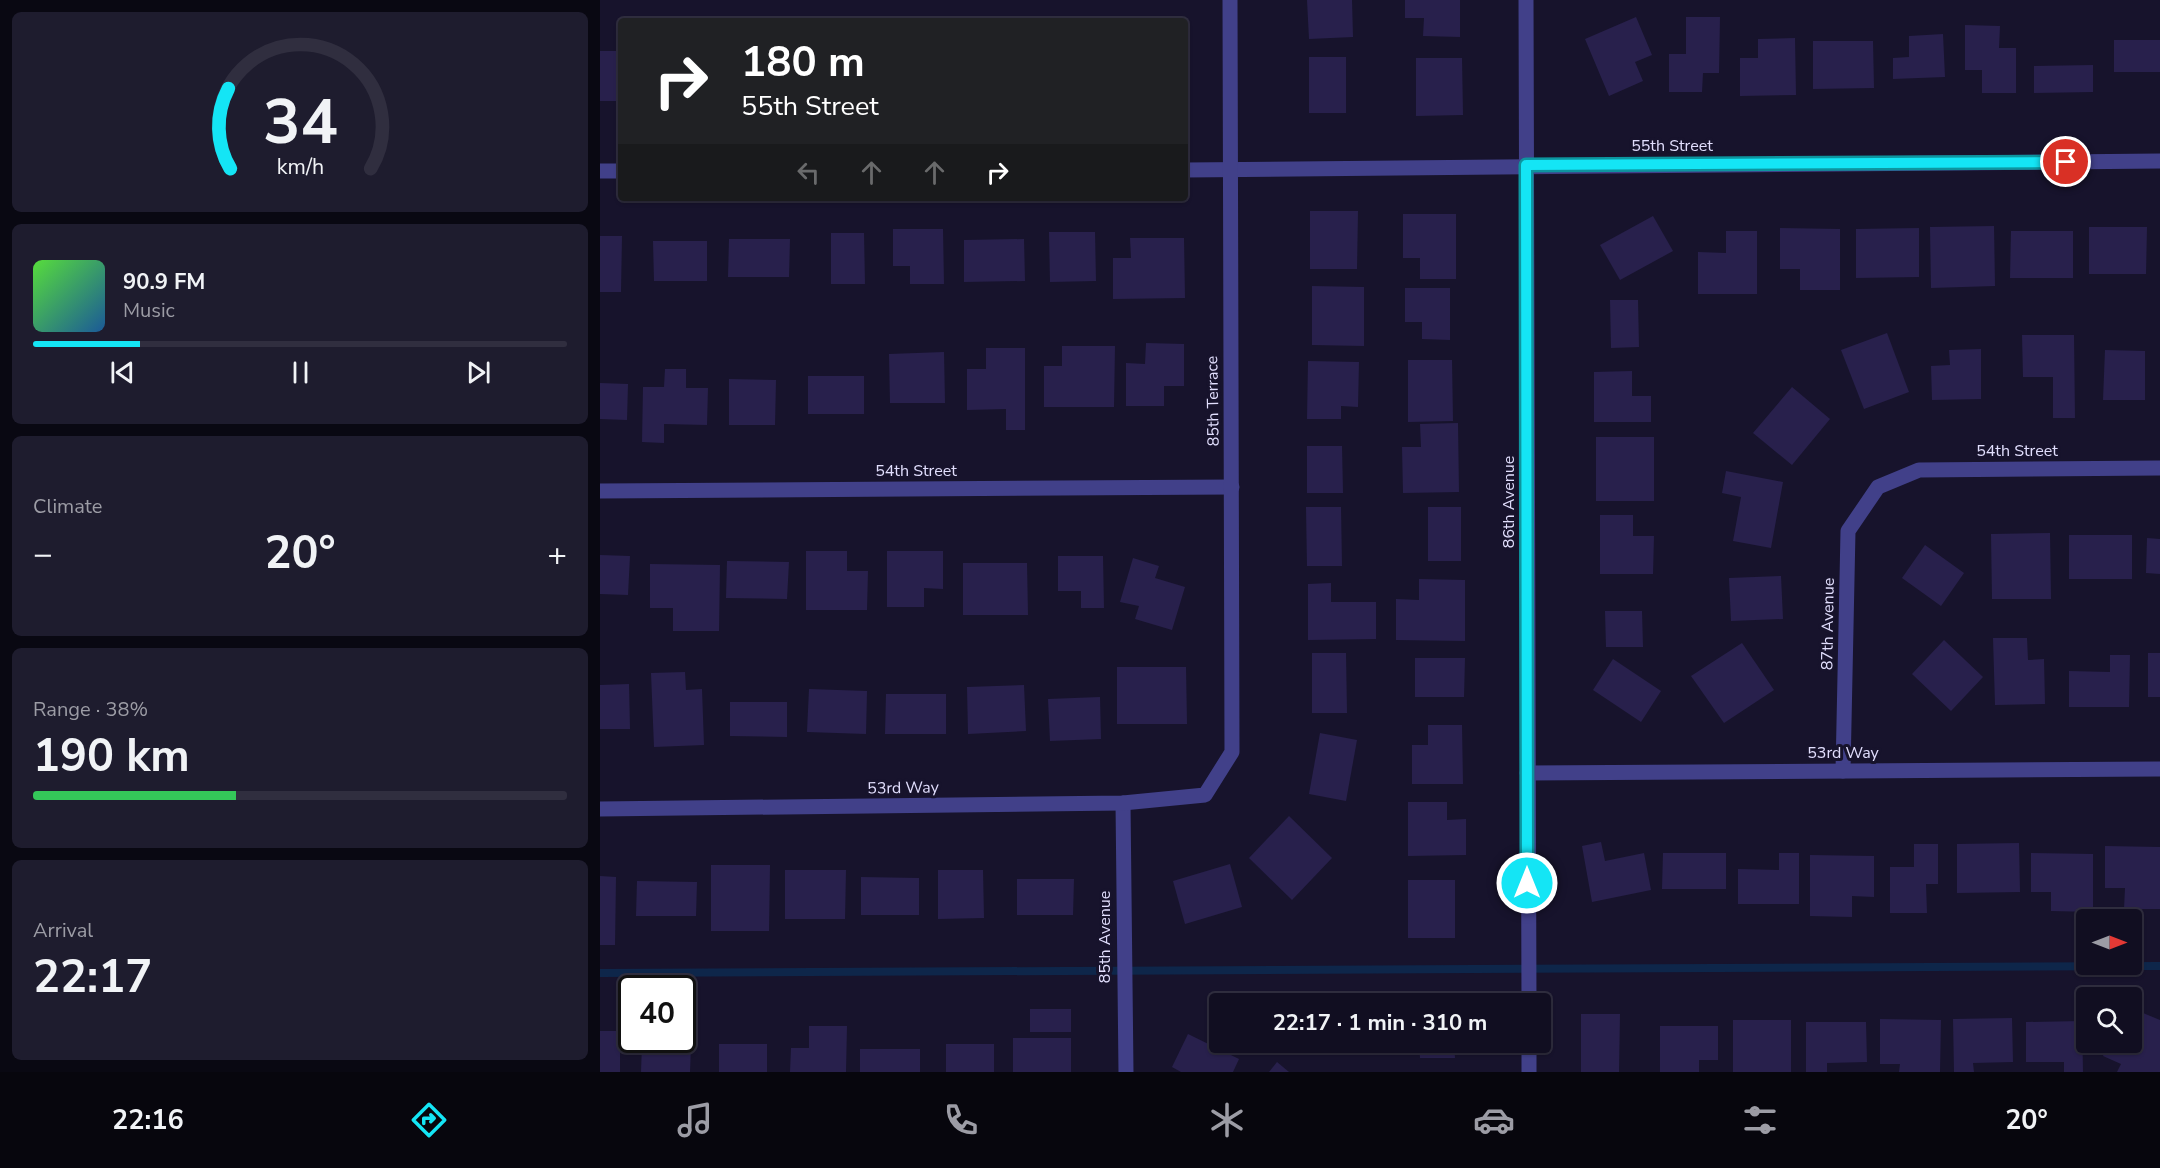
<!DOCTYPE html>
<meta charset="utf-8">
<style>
:root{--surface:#110e21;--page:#1e1c2e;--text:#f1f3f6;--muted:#9c9ca5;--line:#302e3f;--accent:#14e5f5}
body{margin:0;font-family:"Nunito Sans",sans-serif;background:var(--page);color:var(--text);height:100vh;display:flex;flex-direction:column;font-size:22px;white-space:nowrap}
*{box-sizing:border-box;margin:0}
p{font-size:20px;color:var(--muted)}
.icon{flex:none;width:33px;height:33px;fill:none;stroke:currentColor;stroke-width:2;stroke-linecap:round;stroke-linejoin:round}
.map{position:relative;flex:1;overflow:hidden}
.drawer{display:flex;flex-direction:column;gap:12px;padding:12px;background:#090812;width:600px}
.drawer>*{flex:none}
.hud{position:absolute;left:18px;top:18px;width:570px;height:183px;border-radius:6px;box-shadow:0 2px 4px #0004,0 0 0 2px var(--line);background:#202124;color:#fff;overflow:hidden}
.needle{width:39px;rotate:90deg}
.fabs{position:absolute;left:1476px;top:909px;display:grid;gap:12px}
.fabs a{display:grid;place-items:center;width:66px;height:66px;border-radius:6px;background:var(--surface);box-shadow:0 2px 4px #0004,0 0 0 2px var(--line);font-size:30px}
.speed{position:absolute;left:18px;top:975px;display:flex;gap:12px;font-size:30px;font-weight:700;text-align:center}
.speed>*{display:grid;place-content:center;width:78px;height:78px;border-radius:50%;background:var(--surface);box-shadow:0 2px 4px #0004,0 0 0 2px var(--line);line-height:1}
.speed .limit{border:3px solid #111;border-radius:9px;background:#fff;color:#111}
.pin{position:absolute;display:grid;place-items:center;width:51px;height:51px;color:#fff;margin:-26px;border:3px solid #fff;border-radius:50%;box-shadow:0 2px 6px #0007}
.me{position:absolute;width:66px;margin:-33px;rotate:0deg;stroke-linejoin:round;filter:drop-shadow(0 0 4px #0008)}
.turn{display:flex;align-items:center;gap:21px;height:126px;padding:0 24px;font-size:27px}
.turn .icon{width:78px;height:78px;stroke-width:2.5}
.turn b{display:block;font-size:42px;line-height:51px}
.lanes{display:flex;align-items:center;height:57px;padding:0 24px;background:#0003;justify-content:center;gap:30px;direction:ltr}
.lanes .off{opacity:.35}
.big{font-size:45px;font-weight:700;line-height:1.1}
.drawer .tile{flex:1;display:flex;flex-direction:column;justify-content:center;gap:9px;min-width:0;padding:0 21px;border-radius:9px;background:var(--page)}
.drawer .dial{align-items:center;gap:0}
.dial svg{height:156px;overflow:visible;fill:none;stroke:var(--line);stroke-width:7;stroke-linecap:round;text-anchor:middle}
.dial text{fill:var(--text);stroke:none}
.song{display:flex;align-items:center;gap:18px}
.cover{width:72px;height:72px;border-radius:9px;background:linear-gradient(135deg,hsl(110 70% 55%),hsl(210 70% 35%))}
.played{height:6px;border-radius:3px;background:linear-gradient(90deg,var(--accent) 20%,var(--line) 20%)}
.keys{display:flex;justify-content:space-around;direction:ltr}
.heat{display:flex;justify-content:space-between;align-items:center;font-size:33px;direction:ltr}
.charge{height:9px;border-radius:4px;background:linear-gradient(90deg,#34c759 38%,var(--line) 0)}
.trip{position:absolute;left:609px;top:993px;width:342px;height:60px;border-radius:6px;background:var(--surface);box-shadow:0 2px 4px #0004,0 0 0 2px var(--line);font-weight:700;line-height:60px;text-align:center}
.dock{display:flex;height:96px;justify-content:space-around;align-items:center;background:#07060d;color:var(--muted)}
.dock .icon{width:42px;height:42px}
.dock .active{color:var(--accent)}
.dock b{font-size:27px;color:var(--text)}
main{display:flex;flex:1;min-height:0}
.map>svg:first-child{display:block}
</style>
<main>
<section class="drawer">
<div class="tile dial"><svg viewBox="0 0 100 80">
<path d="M14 69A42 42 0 1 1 86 69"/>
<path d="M14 69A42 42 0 0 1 13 28" stroke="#14e5f5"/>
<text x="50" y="56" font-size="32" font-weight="700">34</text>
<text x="50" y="72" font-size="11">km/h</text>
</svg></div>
<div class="tile">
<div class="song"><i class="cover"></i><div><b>90.9 FM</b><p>Music</p></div></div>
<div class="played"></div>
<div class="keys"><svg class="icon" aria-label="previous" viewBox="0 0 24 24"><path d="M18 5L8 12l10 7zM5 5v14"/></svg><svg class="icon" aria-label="pause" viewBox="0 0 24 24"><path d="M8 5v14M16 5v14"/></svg><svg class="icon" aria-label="next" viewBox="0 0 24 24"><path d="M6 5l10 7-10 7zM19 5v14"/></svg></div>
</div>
<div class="tile"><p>Climate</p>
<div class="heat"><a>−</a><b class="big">20°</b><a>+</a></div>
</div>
<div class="tile"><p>Range · 38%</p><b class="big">190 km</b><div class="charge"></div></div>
<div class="tile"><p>Arrival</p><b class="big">22:17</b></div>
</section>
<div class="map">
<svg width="1560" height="1072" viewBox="0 0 1560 1072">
<rect width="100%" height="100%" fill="#17132c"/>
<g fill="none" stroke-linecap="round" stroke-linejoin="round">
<path stroke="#0e264a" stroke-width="8" d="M 0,973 L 1560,966"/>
</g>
<g fill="#28204c">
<path d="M 707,0 L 752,0 L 753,37 L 709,39 Z"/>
<path d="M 805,0 L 860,0 L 860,37 L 823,36 L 824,18 L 805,18 Z"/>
<path d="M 1036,17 L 1052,55 L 1035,62 L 1043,81 L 1009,96 L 985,39 Z"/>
<path d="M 1086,17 L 1120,17 L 1119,73 L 1103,73 L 1102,92 L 1069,92 L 1069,54 L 1086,54 Z"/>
<path d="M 1365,25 L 1400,26 L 1399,48 L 1416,48 L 1416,93 L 1382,93 L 1382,70 L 1365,70 Z"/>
<path d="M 1343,34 L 1345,77 L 1293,79 L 1293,58 L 1309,57 L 1309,36 Z"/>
<path d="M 1195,38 L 1196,95 L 1140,96 L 1140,58 L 1158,58 L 1158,39 Z"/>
<rect x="1514" y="40" width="46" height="32"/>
<path d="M 1213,41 L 1273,41 L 1274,88 L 1213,89 Z"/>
<path d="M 0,51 L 17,51 L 18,101 L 0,101 Z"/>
<rect x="709" y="57" width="37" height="56"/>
<path d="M 816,58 L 862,58 L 863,115 L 816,116 Z"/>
<path d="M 1493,65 L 1493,92 L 1434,93 L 1434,66 Z"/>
<path d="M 710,211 L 758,211 L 757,269 L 710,269 Z"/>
<path d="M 803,214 L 856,214 L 856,279 L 820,279 L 820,258 L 803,258 Z"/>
<path d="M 1053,216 L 1073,251 L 1020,280 L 1000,245 Z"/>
<path d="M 1394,226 L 1395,286 L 1331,288 L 1330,227 Z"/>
<path d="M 1489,227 L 1547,227 L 1546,274 L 1489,274 Z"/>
<path d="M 1180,228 L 1240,229 L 1240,290 L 1200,290 L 1200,269 L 1180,269 Z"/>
<path d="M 1319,228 L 1319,277 L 1256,278 L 1256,229 Z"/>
<path d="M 293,229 L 343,229 L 344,284 L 310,284 L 310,266 L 293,266 Z"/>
<path d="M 1126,231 L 1157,231 L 1157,294 L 1098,294 L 1098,252 L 1126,253 Z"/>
<path d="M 1411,231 L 1473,231 L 1473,278 L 1410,278 Z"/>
<path d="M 449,232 L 495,232 L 496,281 L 450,282 Z"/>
<path d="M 231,233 L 264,233 L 265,284 L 231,284 Z"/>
<path d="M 0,236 L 22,236 L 21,292 L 0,292 Z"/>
<path d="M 530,238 L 584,238 L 585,298 L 513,299 L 513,258 L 531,258 Z"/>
<path d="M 129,239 L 190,239 L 189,277 L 128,277 Z"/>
<path d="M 424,239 L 425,281 L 364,282 L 364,240 Z"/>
<path d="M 53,241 L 107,241 L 107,281 L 54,281 Z"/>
<path d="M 712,286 L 764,287 L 764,346 L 712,345 Z"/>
<path d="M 805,288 L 850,288 L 850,340 L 822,339 L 822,322 L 805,322 Z"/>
<path d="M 1010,300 L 1038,300 L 1039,347 L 1011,348 Z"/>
<path d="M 1287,333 L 1309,392 L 1264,409 L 1241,350 Z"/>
<path d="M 1422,335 L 1474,335 L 1475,418 L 1453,418 L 1453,377 L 1423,377 Z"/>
<path d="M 546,343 L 584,344 L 584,386 L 564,386 L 564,406 L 526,406 L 526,363 L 545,364 Z"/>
<path d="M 462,346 L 515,346 L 514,407 L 444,407 L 444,366 L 462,366 Z"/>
<path d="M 386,348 L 425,348 L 425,430 L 406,430 L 406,409 L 367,410 L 367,369 L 386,369 Z"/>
<path d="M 1381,349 L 1381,399 L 1332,400 L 1331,366 L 1350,365 L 1349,350 Z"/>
<path d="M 1505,350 L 1545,351 L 1545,400 L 1503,400 Z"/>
<path d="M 344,352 L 345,403 L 290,403 L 289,354 Z"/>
<path d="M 808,360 L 852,360 L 853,421 L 808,422 Z"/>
<path d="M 708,361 L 759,362 L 758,407 L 741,406 L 741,419 L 707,419 Z"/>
<path d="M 65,369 L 86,369 L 86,388 L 108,388 L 107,425 L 64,424 L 64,443 L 42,442 L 43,387 L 64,387 Z"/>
<path d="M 1032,371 L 1032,396 L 1051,396 L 1051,422 L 994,422 L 994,372 Z"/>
<rect x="208" y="376" width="56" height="38"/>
<path d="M 129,379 L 176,380 L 175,425 L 129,425 Z"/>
<path d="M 0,383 L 28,384 L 27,420 L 0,419 Z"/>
<path d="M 1192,387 L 1230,419 L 1192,465 L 1153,433 Z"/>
<path d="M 858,423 L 859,492 L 803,493 L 802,447 L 821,447 L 820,424 Z"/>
<rect x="996" y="437" width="58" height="64"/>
<path d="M 707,446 L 742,446 L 743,493 L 707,493 Z"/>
<path d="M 1126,471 L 1183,482 L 1171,548 L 1133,541 L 1141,497 L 1122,493 Z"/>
<path d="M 706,507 L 741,507 L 742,566 L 707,566 Z"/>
<rect x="828" y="507" width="33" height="54"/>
<path d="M 1000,515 L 1033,515 L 1033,536 L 1054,536 L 1053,574 L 1000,574 Z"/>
<path d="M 1450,533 L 1451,599 L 1392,599 L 1391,534 Z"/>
<rect x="1469" y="535" width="63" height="44"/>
<path d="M 1547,538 L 1560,539 L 1560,574 L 1546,573 Z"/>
<path d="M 1325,545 L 1364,573 L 1341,606 L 1302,578 Z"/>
<path d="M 206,551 L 247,551 L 247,571 L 268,571 L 267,610 L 206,610 Z"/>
<path d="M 287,551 L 343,551 L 343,589 L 324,588 L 324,607 L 287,607 Z"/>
<path d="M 0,555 L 30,556 L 28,595 L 0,594 Z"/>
<path d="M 458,556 L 503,556 L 504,608 L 481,608 L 481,591 L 458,591 Z"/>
<path d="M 533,558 L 559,566 L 555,578 L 585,587 L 572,630 L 535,619 L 539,606 L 520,602 Z"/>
<path d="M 127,561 L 189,562 L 187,599 L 126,598 Z"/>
<path d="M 363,563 L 427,563 L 428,615 L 363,615 Z"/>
<path d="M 50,564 L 120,565 L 119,631 L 73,631 L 73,608 L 50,608 Z"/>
<path d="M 1181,576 L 1183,619 L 1131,621 L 1129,578 Z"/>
<path d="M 819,579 L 865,580 L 865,641 L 796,640 L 796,599 L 819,600 Z"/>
<path d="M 731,583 L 731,602 L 776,602 L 776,639 L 708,640 L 708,584 Z"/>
<path d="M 1005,611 L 1042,611 L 1043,647 L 1006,647 Z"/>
<path d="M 1393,638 L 1427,638 L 1428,660 L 1444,659 L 1445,704 L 1395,705 Z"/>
<path d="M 1344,640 L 1383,677 L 1351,711 L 1312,674 Z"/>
<path d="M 1142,643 L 1174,690 L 1124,723 L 1091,676 Z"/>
<path d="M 712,653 L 746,653 L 747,713 L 712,713 Z"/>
<rect x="1548" y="653" width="12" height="44"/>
<path d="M 1510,655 L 1530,655 L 1529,707 L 1469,707 L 1469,671 L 1510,672 Z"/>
<path d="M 815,658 L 865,658 L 864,697 L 815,697 Z"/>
<path d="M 1013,659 L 1061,691 L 1041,722 L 993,690 Z"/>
<path d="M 517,667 L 586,667 L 587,724 L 517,724 Z"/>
<path d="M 85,672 L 86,690 L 102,689 L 104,745 L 54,747 L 51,673 Z"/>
<path d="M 29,684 L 30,729 L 0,729 L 0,685 Z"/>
<path d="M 424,685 L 426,731 L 368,734 L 367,687 Z"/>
<path d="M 209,689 L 267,691 L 266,734 L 207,732 Z"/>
<path d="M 286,694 L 346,694 L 346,734 L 285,734 Z"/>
<path d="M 500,697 L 501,739 L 450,741 L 448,699 Z"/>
<path d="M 130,702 L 187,702 L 187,737 L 130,736 Z"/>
<path d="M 828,725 L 862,725 L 863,784 L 812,784 L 812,745 L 828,745 Z"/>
<path d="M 720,733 L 757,740 L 746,801 L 709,794 Z"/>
<path d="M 808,802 L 847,802 L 847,820 L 866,819 L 866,855 L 808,856 Z"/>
<path d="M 689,816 L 732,858 L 692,900 L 649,858 Z"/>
<path d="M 1001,842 L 1005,861 L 1044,853 L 1051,890 L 992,902 L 982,846 Z"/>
<path d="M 1419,843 L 1420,892 L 1357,893 L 1357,844 Z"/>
<path d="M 1314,844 L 1338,844 L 1338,884 L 1326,884 L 1327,913 L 1290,913 L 1290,867 L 1314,867 Z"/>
<path d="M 1505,846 L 1560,847 L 1560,909 L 1524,909 L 1525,888 L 1505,888 Z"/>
<path d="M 1063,853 L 1126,853 L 1126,889 L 1062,889 Z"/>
<path d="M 1179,853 L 1199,853 L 1199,904 L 1138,904 L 1138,869 L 1179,870 Z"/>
<path d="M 1431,853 L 1493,854 L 1493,912 L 1451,911 L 1451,892 L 1431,892 Z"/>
<path d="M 1210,855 L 1274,856 L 1274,897 L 1252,896 L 1252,917 L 1210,916 Z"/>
<path d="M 630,864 L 642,907 L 585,924 L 573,881 Z"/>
<path d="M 111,865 L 170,865 L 169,931 L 111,931 Z"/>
<path d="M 185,870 L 246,870 L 245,919 L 185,919 Z"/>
<path d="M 338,870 L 383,870 L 384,918 L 338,919 Z"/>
<path d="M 0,876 L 16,877 L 15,945 L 0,945 Z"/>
<path d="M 261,877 L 319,878 L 319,915 L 261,915 Z"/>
<path d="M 417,879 L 474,879 L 473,915 L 417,915 Z"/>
<rect x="808" y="880" width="47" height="58"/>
<path d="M 37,881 L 97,882 L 96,916 L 36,916 Z"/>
<rect x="819" y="998" width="35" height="6"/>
<rect x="430" y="1009" width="41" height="23"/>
<path d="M 1543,1013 L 1560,1020 L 1560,1072 L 1517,1072 L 1521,1064 L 1503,1056 L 1508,1042 L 1532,1042 L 1532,1028 L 1536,1030 Z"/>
<path d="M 981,1014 L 1020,1014 L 1019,1072 L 981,1072 Z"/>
<path d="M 1412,1018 L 1413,1062 L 1373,1063 L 1374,1072 L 1354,1072 L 1353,1019 Z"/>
<path d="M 1280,1019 L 1341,1020 L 1340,1072 L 1299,1072 L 1300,1064 L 1280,1064 Z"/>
<rect x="1133" y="1020" width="58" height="52"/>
<path d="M 1482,1021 L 1483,1072 L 1464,1072 L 1464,1062 L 1426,1062 L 1426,1022 Z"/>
<path d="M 1206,1022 L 1266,1022 L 1267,1062 L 1227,1063 L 1227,1072 L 1206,1072 Z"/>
<path d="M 209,1026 L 247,1026 L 246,1072 L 190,1072 L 191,1048 L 209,1048 Z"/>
<path d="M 1060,1026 L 1118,1026 L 1118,1060 L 1099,1060 L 1099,1072 L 1060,1072 Z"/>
<rect x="0" y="1031" width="20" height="41"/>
<path d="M 588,1034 L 639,1059 L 633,1072 L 581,1072 L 572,1067 Z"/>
<rect x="413" y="1038" width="58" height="34"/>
<path d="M 819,1042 L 854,1042 L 855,1058 L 820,1058 Z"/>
<path d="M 42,1044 L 91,1045 L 90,1072 L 41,1072 Z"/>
<rect x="119" y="1044" width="48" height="28"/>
<rect x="346" y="1044" width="48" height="28"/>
<rect x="260" y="1049" width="60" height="23"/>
<path d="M 677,1062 L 689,1072 L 669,1072 Z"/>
</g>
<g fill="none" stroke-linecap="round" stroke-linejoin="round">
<g stroke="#414089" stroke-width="15">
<path d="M 926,0 L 929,1004"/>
<path d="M 585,170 L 1560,161"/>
<path d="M 0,171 L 21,171"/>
<path d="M 0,491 L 632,487"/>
<path d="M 1243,771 L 1248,531 L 1278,487 L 1319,470 L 1560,468"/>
<path d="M 927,773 L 1560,769"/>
<path d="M 523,803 L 526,1072"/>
<path d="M 0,809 L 523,803 L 605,795 L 632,752 L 630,0"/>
<path d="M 929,1042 L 929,1072"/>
</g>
</g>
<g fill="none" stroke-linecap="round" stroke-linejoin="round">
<g stroke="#0d959f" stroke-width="15">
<path id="route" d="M 927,883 L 926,165 L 1466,162"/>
</g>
<use href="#route" stroke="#14e5f5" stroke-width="10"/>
</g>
<g text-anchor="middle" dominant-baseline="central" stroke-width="6" stroke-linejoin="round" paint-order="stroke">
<g font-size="16" fill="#e2dffe" stroke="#17132c">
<text x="1072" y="146">55th Street</text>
<text transform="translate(613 401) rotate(-91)">85th Terrace</text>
<text x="1417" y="451">54th Street</text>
<text x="316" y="471">54th Street</text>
<text transform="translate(909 502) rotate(-90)">86th Avenue</text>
<text transform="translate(1228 624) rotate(-89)">87th Avenue</text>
<text x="1243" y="753">53rd Way</text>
<text transform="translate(303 788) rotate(-1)">53rd Way</text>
<text transform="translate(505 937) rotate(-90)">85th Avenue</text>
</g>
</g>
</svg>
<div class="fabs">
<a><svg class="needle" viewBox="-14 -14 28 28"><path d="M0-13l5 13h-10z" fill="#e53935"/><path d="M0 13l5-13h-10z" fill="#9c9ca5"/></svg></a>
<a><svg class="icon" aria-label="search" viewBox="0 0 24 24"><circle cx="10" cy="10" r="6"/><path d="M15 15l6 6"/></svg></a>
</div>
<div class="speed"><div class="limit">40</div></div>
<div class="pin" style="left:1466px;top:162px;background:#d93025"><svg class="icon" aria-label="arrive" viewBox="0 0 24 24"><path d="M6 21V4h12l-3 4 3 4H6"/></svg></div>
<svg class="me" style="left:927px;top:883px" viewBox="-20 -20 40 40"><circle r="17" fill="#14e5f5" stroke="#fff" stroke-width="3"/><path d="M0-11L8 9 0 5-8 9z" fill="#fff"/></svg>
<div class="trip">22:17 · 1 min · 310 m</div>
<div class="hud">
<div class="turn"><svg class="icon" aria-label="right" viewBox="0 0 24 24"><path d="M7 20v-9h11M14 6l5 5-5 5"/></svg><div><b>180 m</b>55th Street</div></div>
<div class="lanes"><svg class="icon off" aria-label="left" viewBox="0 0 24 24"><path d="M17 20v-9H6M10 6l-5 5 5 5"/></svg><svg class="icon off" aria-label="ahead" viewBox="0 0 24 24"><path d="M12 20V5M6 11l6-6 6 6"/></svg><svg class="icon off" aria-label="ahead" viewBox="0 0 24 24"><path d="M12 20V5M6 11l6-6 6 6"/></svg><svg class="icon" aria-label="right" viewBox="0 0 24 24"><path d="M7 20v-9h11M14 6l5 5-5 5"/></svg></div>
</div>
</div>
</main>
<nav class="dock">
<b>22:16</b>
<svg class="icon active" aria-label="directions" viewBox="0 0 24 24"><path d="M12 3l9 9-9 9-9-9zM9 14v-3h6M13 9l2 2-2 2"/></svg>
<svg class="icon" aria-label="music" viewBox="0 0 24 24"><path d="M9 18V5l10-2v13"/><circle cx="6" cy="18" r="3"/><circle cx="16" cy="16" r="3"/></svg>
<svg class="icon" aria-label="phone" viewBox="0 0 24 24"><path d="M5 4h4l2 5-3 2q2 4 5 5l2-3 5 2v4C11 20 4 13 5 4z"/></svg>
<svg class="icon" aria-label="climate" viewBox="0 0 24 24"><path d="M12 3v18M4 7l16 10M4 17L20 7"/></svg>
<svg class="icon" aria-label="car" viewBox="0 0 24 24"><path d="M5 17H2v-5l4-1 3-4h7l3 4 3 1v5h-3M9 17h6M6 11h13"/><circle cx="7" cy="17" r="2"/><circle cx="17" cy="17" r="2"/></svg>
<svg class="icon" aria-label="filters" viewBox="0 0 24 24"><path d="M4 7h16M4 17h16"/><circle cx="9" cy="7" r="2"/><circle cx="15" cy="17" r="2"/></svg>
<b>20°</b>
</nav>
